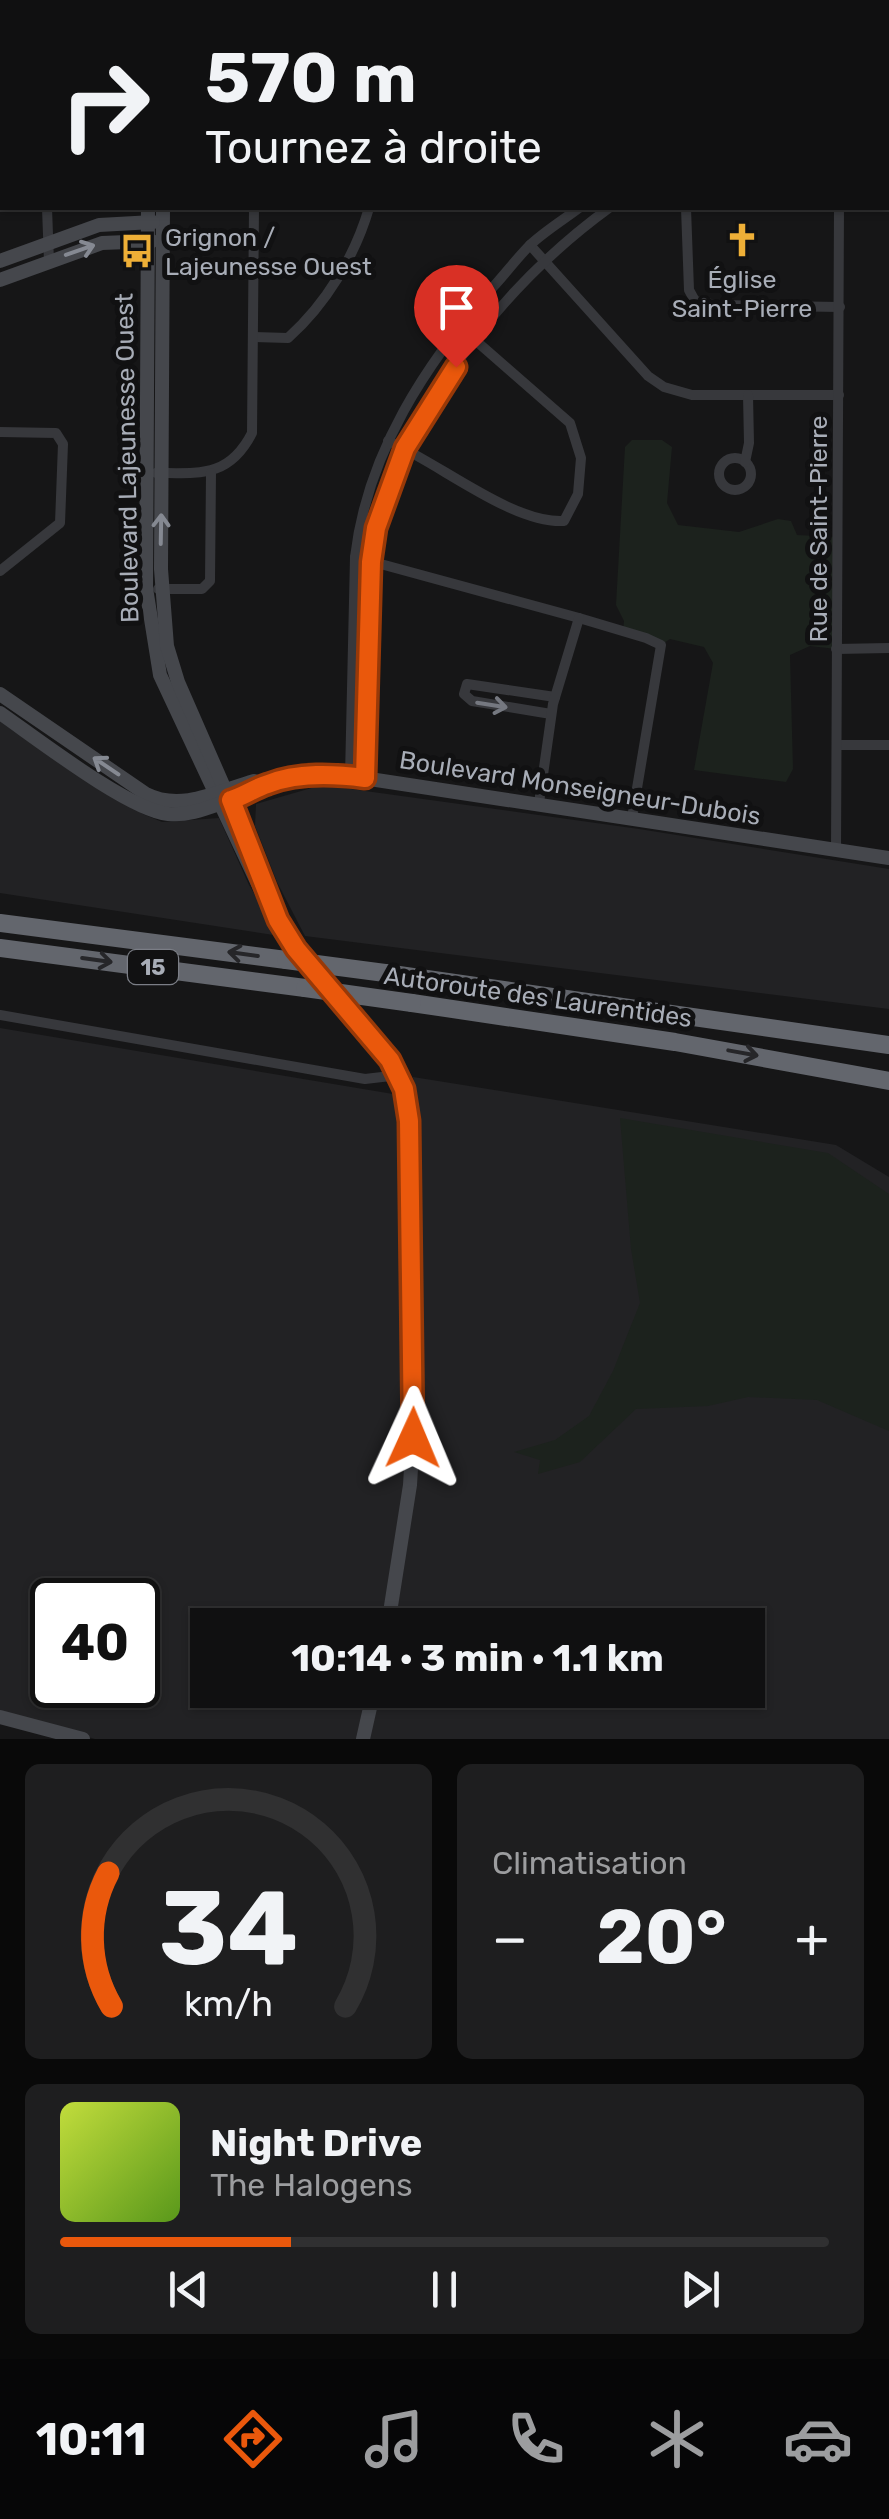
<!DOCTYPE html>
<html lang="fr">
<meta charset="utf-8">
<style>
:root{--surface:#101011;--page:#1e1e1f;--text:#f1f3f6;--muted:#9c9d9f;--line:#303031;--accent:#ea580c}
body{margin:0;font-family:Rubik,sans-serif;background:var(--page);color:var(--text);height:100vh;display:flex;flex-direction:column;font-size:38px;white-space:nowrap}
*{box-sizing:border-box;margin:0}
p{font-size:32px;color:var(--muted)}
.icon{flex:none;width:55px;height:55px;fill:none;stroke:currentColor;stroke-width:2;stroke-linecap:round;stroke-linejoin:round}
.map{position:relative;height:1739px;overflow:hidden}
.panel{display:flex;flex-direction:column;gap:25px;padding:25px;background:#090909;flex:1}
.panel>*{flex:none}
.banner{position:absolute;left:0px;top:0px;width:890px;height:210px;box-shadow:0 2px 8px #0004,0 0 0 2px var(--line);background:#101011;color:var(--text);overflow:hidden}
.speed{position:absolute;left:30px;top:1578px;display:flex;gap:20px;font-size:50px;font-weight:700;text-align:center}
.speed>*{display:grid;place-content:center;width:130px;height:130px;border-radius:50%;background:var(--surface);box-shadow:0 2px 8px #0004,0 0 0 2px var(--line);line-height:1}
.speed .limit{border:5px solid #111;border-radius:15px;background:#fff;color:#111}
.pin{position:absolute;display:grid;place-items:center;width:85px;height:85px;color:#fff;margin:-102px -42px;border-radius:50% 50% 50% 0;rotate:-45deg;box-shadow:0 0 10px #0007}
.pin .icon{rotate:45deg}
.me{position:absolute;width:110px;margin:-55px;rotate:1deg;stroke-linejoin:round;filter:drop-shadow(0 0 8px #0008)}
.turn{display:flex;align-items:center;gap:35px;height:210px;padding:0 40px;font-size:45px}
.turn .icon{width:130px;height:130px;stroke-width:2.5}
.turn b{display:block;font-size:70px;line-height:85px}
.big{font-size:75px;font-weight:700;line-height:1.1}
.panel .tile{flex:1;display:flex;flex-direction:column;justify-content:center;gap:15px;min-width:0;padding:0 35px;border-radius:15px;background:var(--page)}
.panel .dial{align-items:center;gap:0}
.dial svg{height:260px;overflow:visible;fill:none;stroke:var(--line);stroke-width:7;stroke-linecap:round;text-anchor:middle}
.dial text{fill:var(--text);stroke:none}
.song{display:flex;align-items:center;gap:30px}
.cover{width:120px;height:120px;border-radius:15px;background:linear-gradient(135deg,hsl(70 70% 55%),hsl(90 70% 35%))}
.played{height:10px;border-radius:5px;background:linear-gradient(90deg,var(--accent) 30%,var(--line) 30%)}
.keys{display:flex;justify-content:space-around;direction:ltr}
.heat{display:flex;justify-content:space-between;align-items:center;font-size:55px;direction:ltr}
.panel .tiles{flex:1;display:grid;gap:25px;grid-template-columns:1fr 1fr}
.tile:last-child{grid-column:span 2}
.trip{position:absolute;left:190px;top:1608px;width:575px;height:100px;border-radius:0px;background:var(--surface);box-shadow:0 2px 8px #0004,0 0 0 2px var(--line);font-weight:700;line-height:100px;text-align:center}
.dock{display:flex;height:160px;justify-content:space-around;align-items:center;background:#060607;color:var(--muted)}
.dock .icon{width:70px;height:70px}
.dock .selected{color:var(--accent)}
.dock b{font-size:45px;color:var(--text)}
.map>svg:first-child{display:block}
</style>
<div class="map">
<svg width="889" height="1739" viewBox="0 0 889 1739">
<rect width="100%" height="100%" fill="#161617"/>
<g fill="#222224" fill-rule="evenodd">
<path d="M 0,719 L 143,814 L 162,822 L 219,818 L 249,885 L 280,936 L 0,893 Z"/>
<path d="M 322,785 L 639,829 L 889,869 L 889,1009 L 305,936 L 277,882 L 255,826 L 256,804 Z"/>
<path d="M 0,1028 L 393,1094 L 399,1113 L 418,1114 L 413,1077 L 836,1145 L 889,1177 L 889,1739 L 95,1739 L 0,1712 ZM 52,1600 L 138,1600 L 138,1685 L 52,1685 ZM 208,1625 L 748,1625 L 748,1690 L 208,1690 Z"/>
</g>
<g fill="#1c221d">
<path d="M 632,440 L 662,440 L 672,447 L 667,503 L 678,525 L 739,532 L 778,519 L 791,521 L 797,535 L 837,537 L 836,649 L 810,646 L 790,655 L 793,769 L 786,782 L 694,770 L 713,663 L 704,647 L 670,639 L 661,645 L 623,631 L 624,621 L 616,605 L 625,447 Z"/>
<path d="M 620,1118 L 828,1153 L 889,1194 L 889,1431 L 817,1400 L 748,1397 L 708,1406 L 636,1409 L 580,1462 L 538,1474 L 540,1460 L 514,1452 L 555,1440 L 589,1416 L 613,1371 L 640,1303 L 631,1249 Z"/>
</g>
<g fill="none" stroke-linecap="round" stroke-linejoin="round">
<g stroke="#37383c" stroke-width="10">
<path d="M 507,0 L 507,2"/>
<path d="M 683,0 L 683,2"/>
<path d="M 796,0 L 796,2"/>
<path d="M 888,70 L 889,70"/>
<path d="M 888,151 L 889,151"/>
<path d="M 888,170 L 889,170"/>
<path d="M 47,208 L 49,261"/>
<path d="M 686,208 L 689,290 L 695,301 L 716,305 L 840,307"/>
<path d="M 530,245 L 648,376 L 664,387 L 692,395 L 839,395"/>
<path d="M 253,337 L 288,338 C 326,304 355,256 369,208"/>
<path d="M 0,432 L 56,433 L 63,444 L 60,523 L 0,571"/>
<path d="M 388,441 C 438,462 512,524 564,521 L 578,494 L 581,458 L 570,423 L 459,326"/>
<circle cx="735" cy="474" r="16"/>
<path d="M 745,462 L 749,443 L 748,395"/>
<path d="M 156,473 C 199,473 229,478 252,433 L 254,208"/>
<path d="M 355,557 L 579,618 L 646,638 L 661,645 L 632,818"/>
<path d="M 158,589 L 202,589 L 210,581 L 211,473"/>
<path d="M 836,649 L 889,648"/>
<path d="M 551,714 L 472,701 L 464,694 L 467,684 L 555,697"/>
<path d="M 837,745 L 889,745"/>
<path d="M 350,776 L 355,557 C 367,453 426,363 494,286 C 506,273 517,258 530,245 C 545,231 563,220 579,208"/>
<path d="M 365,778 L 371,562 C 393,424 498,289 609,208"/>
<path d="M 539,803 L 553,704 L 579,618"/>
<path d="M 836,851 L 839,208"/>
<path d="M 0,1015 L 365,1079 L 399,1075"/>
</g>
<g stroke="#45474c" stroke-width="14">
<path d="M 195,2 L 195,0"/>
<path d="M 404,2 L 409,0"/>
<path d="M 0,34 L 2,34"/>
<path d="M 148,208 L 146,588 L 160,675 L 266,901 L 297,949 L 387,1055 L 399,1075 L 407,1101 L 414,1418 L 410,1485 L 388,1625"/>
<path d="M 163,208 L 161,569 L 167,646 L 178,682 L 261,872"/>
<path d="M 0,261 L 99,225 L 153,222"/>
<path d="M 0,280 L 102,243 L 152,241"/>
<path d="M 0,694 L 146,794 C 181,812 219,791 254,781 L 265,784 L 323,774 L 350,776 L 889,858"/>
<path d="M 0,713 C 36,738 129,810 168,814 C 187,816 205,809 222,803 C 237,798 252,794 265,784"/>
<path d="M 0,1717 L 83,1739"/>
<path d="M 363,1739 L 374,1690"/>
</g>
<g stroke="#63666d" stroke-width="18">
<path d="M 0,923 L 286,960"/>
<path d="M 0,948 L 305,988"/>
<path d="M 385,973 L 889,1045"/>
<path d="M 412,1003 L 675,1042 L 889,1081"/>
</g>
<g stroke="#63666d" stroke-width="18">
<path d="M 286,960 L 385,973"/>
<path d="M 305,988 L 412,1003"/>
</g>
</g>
<defs><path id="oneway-shaft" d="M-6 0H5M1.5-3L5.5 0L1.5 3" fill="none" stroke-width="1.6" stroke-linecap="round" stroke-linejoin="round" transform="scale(2.5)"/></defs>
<g stroke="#858992">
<use href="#oneway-shaft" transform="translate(80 250) rotate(-19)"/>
<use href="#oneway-shaft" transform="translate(161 529) rotate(-89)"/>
<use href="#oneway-shaft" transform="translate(106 766) rotate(-146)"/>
</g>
<use stroke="#757880" href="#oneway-shaft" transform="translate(492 705) rotate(9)"/>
<g stroke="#262629">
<use href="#oneway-shaft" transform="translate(243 954) rotate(-172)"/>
<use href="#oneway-shaft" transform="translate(97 960) rotate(8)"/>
<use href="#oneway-shaft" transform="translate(743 1053) rotate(10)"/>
</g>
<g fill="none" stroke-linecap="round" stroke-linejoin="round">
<g stroke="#983908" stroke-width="25">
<path id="route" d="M 413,1438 L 409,1121 L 404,1089 L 390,1060 L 296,949 L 278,920 L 231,800 C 244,796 255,788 268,784 C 298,772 334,774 365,778 L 371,562 L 376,528 L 405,448 L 456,367"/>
</g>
<use href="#route" stroke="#ea580c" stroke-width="18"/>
</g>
<defs>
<g id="church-bare" transform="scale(2.7)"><path d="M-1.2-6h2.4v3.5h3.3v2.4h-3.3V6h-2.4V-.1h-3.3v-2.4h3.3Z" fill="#eeaf37" stroke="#111112" stroke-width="2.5" paint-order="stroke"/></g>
<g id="bus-bare" transform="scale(2.7)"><path d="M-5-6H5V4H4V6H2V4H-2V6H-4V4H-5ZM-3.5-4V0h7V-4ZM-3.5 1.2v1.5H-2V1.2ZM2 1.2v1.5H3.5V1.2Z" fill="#eeaf37" stroke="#111112" stroke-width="2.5" paint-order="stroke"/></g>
</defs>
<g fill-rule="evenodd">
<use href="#church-bare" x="742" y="240"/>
<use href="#bus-bare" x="137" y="251"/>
</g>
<g text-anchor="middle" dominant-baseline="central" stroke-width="10" stroke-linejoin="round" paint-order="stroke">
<rect fill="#111112" stroke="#7b7e86" stroke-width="2.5" x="128" y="950" width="50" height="34" rx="8"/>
<g font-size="22" font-weight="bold" fill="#a8adb7">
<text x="153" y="967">15</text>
</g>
<g font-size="25" fill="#a8adb7" stroke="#111112" text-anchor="start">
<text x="165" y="237">Grignon /<tspan x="165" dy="29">Lajeunesse Ouest</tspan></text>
<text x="742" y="279" text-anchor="middle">Église<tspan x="742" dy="29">Saint-Pierre</tspan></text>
</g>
<g font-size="25" fill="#a8adb7" stroke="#111112">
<text transform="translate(127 458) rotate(-91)">Boulevard Lajeunesse Ouest</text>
<text transform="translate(818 529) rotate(-90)">Rue de Saint-Pierre</text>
<text transform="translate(580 788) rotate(9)">Boulevard Monseigneur-Dubois</text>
<text transform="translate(538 997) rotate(8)">Autoroute des Laurentides</text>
</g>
</g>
</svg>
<div class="speed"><div class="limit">40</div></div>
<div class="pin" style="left:456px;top:367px;background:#d93025"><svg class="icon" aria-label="arrive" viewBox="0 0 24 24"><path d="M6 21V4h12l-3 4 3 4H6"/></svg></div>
<svg class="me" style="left:413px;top:1438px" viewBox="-20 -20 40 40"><path d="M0-17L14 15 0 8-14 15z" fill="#ea580c" stroke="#fff" stroke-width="4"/></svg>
<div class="trip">10:14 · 3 min · 1.1 km</div>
<div class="banner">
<div class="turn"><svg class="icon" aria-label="right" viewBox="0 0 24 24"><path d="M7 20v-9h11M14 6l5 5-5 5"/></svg><div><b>570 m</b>Tournez à droite</div></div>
</div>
</div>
<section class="panel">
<div class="tiles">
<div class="tile dial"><svg viewBox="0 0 100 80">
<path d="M14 69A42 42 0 1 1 86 69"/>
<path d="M14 69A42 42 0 0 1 13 28" stroke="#ea580c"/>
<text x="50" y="56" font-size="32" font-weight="700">34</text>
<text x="50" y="72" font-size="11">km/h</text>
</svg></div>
<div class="tile"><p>Climatisation</p>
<div class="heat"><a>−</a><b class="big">20°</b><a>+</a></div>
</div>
<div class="tile">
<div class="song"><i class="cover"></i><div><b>Night Drive</b><p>The Halogens</p></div></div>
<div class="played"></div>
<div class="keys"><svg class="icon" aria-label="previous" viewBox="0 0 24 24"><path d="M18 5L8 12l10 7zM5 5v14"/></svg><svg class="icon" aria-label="pause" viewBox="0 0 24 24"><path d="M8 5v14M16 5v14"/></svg><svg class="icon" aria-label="next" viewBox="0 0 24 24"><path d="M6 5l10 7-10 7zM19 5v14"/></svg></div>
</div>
</div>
</section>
<nav class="dock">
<b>10:11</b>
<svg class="icon selected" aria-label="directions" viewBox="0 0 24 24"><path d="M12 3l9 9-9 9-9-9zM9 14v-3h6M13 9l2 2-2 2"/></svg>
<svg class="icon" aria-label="music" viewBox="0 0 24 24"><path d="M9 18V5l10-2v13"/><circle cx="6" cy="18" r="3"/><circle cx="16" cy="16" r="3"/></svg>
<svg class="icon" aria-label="phone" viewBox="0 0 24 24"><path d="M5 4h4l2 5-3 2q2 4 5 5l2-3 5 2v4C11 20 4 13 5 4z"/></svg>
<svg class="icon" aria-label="climate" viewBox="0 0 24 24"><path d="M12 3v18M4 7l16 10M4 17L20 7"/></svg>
<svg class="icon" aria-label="car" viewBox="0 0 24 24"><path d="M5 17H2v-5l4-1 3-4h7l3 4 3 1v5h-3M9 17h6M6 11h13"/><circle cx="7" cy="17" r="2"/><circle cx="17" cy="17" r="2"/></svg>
</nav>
